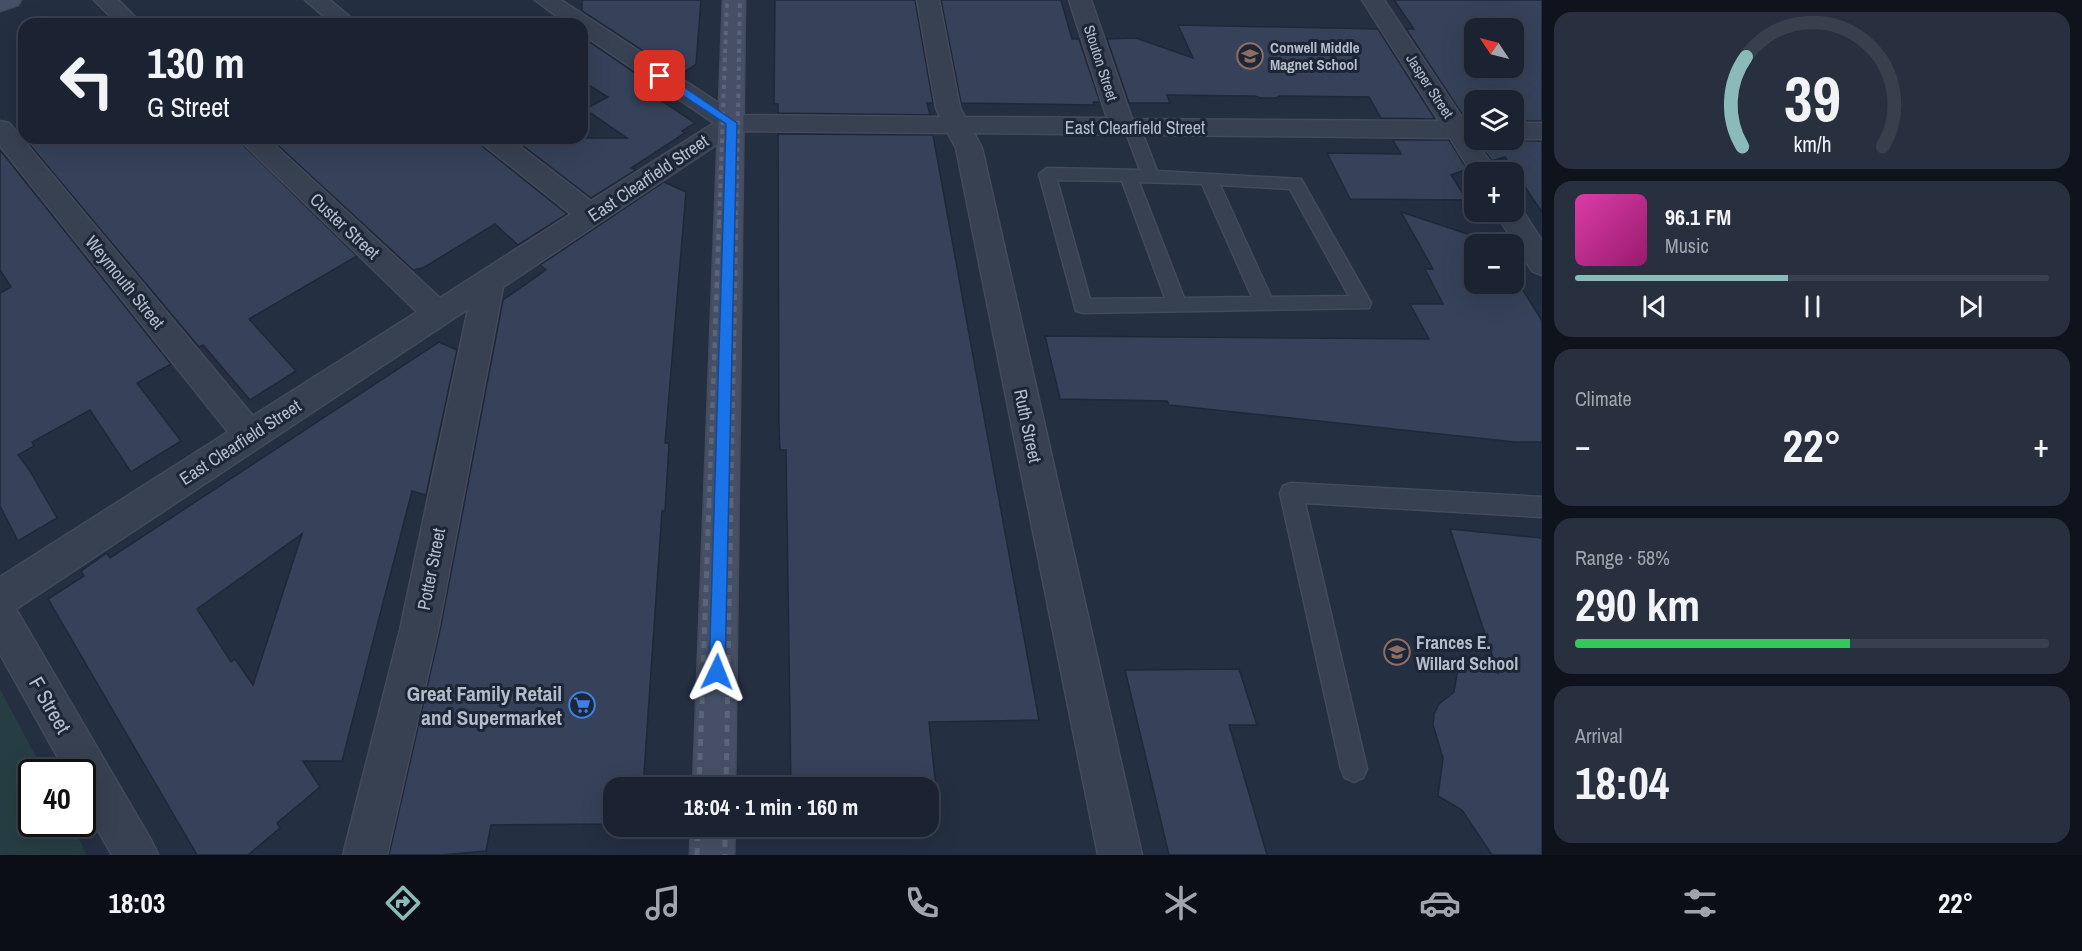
<!DOCTYPE html>
<meta charset="utf-8">
<style>
:root{--surface:#1b2332;--page:#282f3e;--text:#f1f3f6;--muted:#a0a4ac;--line:#39404d;--accent:#8bbbb9}
body{margin:0;font-family:"Archivo Narrow",sans-serif;background:var(--page);color:var(--text);height:100vh;display:flex;flex-direction:column;font-size:22px;white-space:nowrap}
*{box-sizing:border-box;margin:0}
p{font-size:20px;color:var(--muted)}
.icon{flex:none;width:33px;height:33px;fill:none;stroke:currentColor;stroke-width:2;stroke-linecap:round;stroke-linejoin:round}
.map{position:relative;flex:1;overflow:hidden}
.side{display:flex;flex-direction:column;gap:12px;padding:12px;background:#0f131c;width:540px}
.side>*{flex:none}
.banner{position:absolute;left:18px;top:18px;width:570px;height:126px;border-radius:18px;box-shadow:0 6px 24px #0002,0 0 0 2px var(--line);background:#1b2332;color:var(--text);overflow:hidden}
.needle{width:39px;rotate:305deg}
.buttons{position:absolute;left:1464px;top:18px;display:grid;gap:12px}
.buttons a{display:grid;place-items:center;width:60px;height:60px;border-radius:12px;background:var(--surface);box-shadow:0 6px 24px #0002,0 0 0 2px var(--line);font-size:30px}
.speed{position:absolute;left:18px;top:759px;display:flex;gap:12px;font-size:30px;font-weight:700;text-align:center}
.speed>*{display:grid;place-content:center;width:78px;height:78px;border-radius:50%;background:var(--surface);box-shadow:0 6px 24px #0002,0 0 0 2px var(--line);line-height:1}
.speed .limit{border:3px solid #111;border-radius:9px;background:#fff;color:#111}
.pin{position:absolute;display:grid;place-items:center;width:51px;height:51px;color:#fff;margin:-26px;border-radius:12px;box-shadow:0 3px 9px #0006}
.me{position:absolute;width:66px;margin:-33px;rotate:2deg;stroke-linejoin:round;filter:drop-shadow(0 0 4px #0008)}
.turn{display:flex;align-items:center;gap:21px;height:126px;padding:0 30px;font-size:27px}
.turn .icon{width:78px;height:78px;stroke-width:2.5}
.turn b{display:block;font-size:42px;line-height:51px}
.big{font-size:45px;font-weight:800;line-height:1.1}
.side .tile{flex:1;display:flex;flex-direction:column;justify-content:center;gap:9px;min-width:0;padding:0 21px;border-radius:18px;background:var(--page)}
.side .dial{align-items:center;gap:0}
.dial svg{height:156px;overflow:visible;fill:none;stroke:var(--line);stroke-width:7;stroke-linecap:round;text-anchor:middle}
.dial text{fill:var(--text);stroke:none}
.song{display:flex;align-items:center;gap:18px}
.cover{width:72px;height:72px;border-radius:9px;background:linear-gradient(135deg,hsl(320 70% 55%),hsl(320 70% 35%))}
.played{height:6px;border-radius:3px;background:linear-gradient(90deg,var(--accent) 45%,var(--line) 45%)}
.keys{display:flex;justify-content:space-around;direction:ltr}
.heat{display:flex;justify-content:space-between;align-items:center;font-size:33px;direction:ltr}
.charge{height:9px;border-radius:4px;background:linear-gradient(90deg,#34c759 58%,var(--line) 0)}
.trip{position:absolute;left:603px;top:777px;width:336px;height:60px;border-radius:18px;background:var(--surface);box-shadow:0 6px 24px #0002,0 0 0 2px var(--line);font-weight:800;line-height:60px;text-align:center}
.tab-bar{display:flex;height:96px;justify-content:space-around;align-items:center;background:#0b0e14;color:var(--muted)}
.tab-bar .icon{width:42px;height:42px}
.tab-bar .on{color:var(--accent)}
.tab-bar b{font-size:27px;color:var(--text)}
main{display:flex;flex:1;min-height:0}
.map>svg:first-child{display:block}
</style>
<main>
<div class="map">
<svg width="1542" height="855" viewBox="0 0 1542 855">
<rect width="100%" height="100%" fill="#242f42"/>
<path fill="#263e43" d="M 0,689 L 44,772 L 32,772 L 32,824 L 71,824 L 87,855 L 0,855 Z"/>
<g fill="#354259" stroke="#1f2839" stroke-width="1.5" fill-rule="evenodd">
<path d="M 582,0 L 701,0 L 696,64 L 680,75 L 582,11 Z"/>
<path d="M 775,0 L 915,0 L 933,103 L 927,103 L 930,115 L 778,113 L 778,104 L 774,104 Z"/>
<path d="M 941,0 L 1061,0 L 1072,39 L 1079,39 L 1100,102 L 1093,102 L 1094,105 L 961,103 Z"/>
<path d="M 1394,0 L 1542,0 L 1542,121 L 1514,121 L 1514,100 L 1474,100 L 1474,120 L 1466,120 L 1406,29 L 1414,29 ZM 1474,28 L 1514,28 L 1514,68 L 1474,68 Z"/>
<path d="M 1178,25 L 1378,29 L 1435,119 L 1381,118 L 1369,97 L 1279,96 L 1276,98 L 1261,98 L 1255,96 L 1167,95 L 1170,103 L 1129,103 L 1107,39 L 1136,38 L 1193,58 Z"/>
<path d="M 582,37 L 660,90 L 653,95 L 695,123 L 682,131 L 685,133 L 631,168 L 636,170 L 591,198 L 513,138 L 627,138 L 585,109 L 608,97 L 582,81 Z"/>
<path d="M 778,134 L 933,135 L 1039,720 L 929,722 L 936,788 L 791,788 L 786,450 L 780,450 L 779,427 Z"/>
<path d="M 24,138 L 236,138 L 357,256 L 249,319 L 296,371 L 250,400 L 203,345 L 199,347 Z"/>
<path d="M 270,138 L 477,138 L 482,146 L 567,214 L 518,245 L 495,224 L 423,268 L 413,270 Z"/>
<path d="M 1393,140 L 1449,140 L 1467,169 L 1451,175 L 1467,200 L 1350,199 L 1327,153 L 1401,154 Z"/>
<path d="M 1476,140 L 1542,141 L 1542,212 L 1505,157 L 1492,161 Z"/>
<path d="M 0,150 L 171,364 L 137,383 L 181,441 L 131,472 L 90,410 L 32,442 L 34,446 L 18,455 L 30,471 L 57,518 L 18,541 L 0,506 L 0,293 L 11,287 L 0,270 Z"/>
<path d="M 664,182 L 686,192 L 665,443 L 669,443 L 665,511 L 662,511 L 643,788 L 614,788 L 614,824 L 491,825 L 486,851 L 442,855 L 389,855 L 440,630 L 503,300 L 546,270 L 540,265 Z"/>
<path d="M 1401,212 L 1498,244 L 1474,244 L 1474,284 L 1514,284 L 1514,264 L 1523,283 L 1521,287 L 1542,321 L 1542,442 L 1515,442 L 1169,405 L 1167,401 L 1060,399 L 1045,336 L 1429,339 L 1410,304 L 1443,304 L 1425,269 L 1433,269 Z"/>
<path d="M 439,342 L 457,350 L 426,495 L 412,491 L 342,761 L 303,761 L 320,787 L 277,823 L 280,828 L 248,855 L 197,855 L 48,599 L 84,576 L 81,571 L 107,553 L 110,558 ZM 302,534 L 253,685 L 235,659 L 231,662 L 197,609 Z"/>
<path d="M 1450,529 L 1542,538 L 1542,855 L 1492,855 L 1462,810 L 1438,796 L 1443,758 L 1433,725 L 1434,714 L 1439,704 L 1454,692 L 1460,656 L 1498,673 Z"/>
<path d="M 1239,669 L 1257,725 L 1229,725 L 1267,855 L 1169,855 L 1125,670 Z"/>
</g>
<g fill="none" stroke-linecap="round" stroke-linejoin="round">
<g stroke="#424a5b" stroke-width="3">
<g id="lane">
<path d="M 1132,122 L 1140,127 L 1157,171 L 1301,179 L 1371,303 L 1369,308 L 1083,313 L 1076,311 L 1039,174 L 1047,168 L 1140,170 L 1124,127 ZM 1057,180 L 1122,181 L 1165,298 L 1090,299 ZM 1139,182 L 1202,184 L 1252,297 L 1184,298 ZM 1220,185 L 1290,189 L 1349,296 L 1271,297 Z"/>
<path d="M 1291,483 L 1542,497 L 1542,517 L 1305,503 L 1367,769 L 1363,778 L 1354,782 L 1345,778 L 1341,769 L 1280,493 L 1283,486 Z"/>
</g>
</g>
<g stroke="#424a5b" stroke-width="3">
<g id="street">
<path d="M 94,0 L 118,0 L 142,24 L 118,24 Z"/>
<path d="M 305,0 L 330,0 L 358,24 L 333,24 Z"/>
<path d="M 535,0 L 561,0 L 737,115 L 940,117 L 936,108 L 917,0 L 939,0 L 960,108 L 965,117 L 1107,118 L 1069,0 L 1091,0 L 1132,119 L 1439,121 L 1362,0 L 1384,0 L 1465,122 L 1474,122 L 1474,140 L 1498,172 L 1474,172 L 1474,177 L 1450,138 L 974,133 L 982,148 L 1142,855 L 1098,855 L 956,148 L 948,133 L 737,131 L 503,287 L 438,630 L 387,855 L 343,855 L 400,630 L 468,309 L 16,609 L 151,840 L 158,855 L 112,855 L 82,802 L 82,772 L 66,772 L 0,654 L 0,577 L 228,432 L 0,146 L 0,121 L 9,123 L 253,416 L 417,312 L 238,138 L 267,138 L 440,298 L 571,214 L 483,144 L 479,138 L 509,138 L 591,201 L 714,123 L 582,34 L 582,24 L 567,24 Z"/>
<rect x="1514" y="123" width="28" height="16"/>
<path d="M 1514,204 L 1519,205 L 1542,241 L 1542,275 L 1532,271 L 1495,212 L 1514,212 Z"/>
</g>
</g>
<g stroke="#424a5b" stroke-width="3">
<g id="secondary">
<path d="M 0,0 L 21,0 L 18,5 L 0,11 Z"/>
<path d="M 723,0 L 745,0 L 735,788 L 693,788 Z"/>
<path d="M 691,826 L 735,826 L 734,855 L 690,855 Z"/>
</g>
</g>
<use href="#lane" fill="#384152" fill-rule="evenodd"/>
<use href="#street" fill="#384152" fill-rule="evenodd"/>
<use href="#secondary" fill="#464f65" fill-rule="evenodd"/>
<g stroke="#5a6579" stroke-width="4" stroke-dasharray="4.5 4.5" stroke-linecap="butt">
<path d="M 719,224 L 727,0"/>
<path d="M 736,224 L 740,0"/>
</g>
<g stroke="#5a6579" stroke-width="4.5" stroke-dasharray="6 6" stroke-linecap="butt">
<path d="M 709,504 L 719,223"/>
<path d="M 731,504 L 736,223"/>
</g>
<g stroke="#5a6579" stroke-width="5" stroke-dasharray="7 7" stroke-linecap="butt">
<path d="M 699,788 L 709,503"/>
<path d="M 726,788 L 731,503"/>
<path d="M 725,826 L 725,855"/>
<path d="M 697,855 L 698,826"/>
</g>
</g>
<path fill="#1a73e8" stroke="#114b97" stroke-width="1.5" d="M 656,73 L 663,73 L 737,123 L 725,672 L 723,677 L 717,680 L 711,677 L 709,672 L 726,124 L 656,78 Z"/>
<defs>
<g id="school-ring" transform="scale(1.35)"><circle r="9.5" fill="#1d2637" stroke="#8d6e63" stroke-width="1.5"/><path d="M0-5L7-2L0 1L-7-2ZM-4 1L0 2.5L4 1V4Q0 6-4 4Z" fill="#8d6e63"/></g>
<g id="supermarket-ring" transform="scale(1.35)"><circle r="9.5" fill="#1d2637" stroke="#3f7fe0" stroke-width="1.5"/><path d="M-6-5.5h2.5l.6 2H6L4.5 2H-2.5L-4.4-4H-6ZM-1.5 3.2a1.3 1.3 0 1 0 .1 0ZM3 3.2a1.3 1.3 0 1 0 .1 0Z" fill="#3f7fe0"/></g>
</defs>
<g fill-rule="evenodd">
<use href="#school-ring" x="1250" y="56"/>
<use href="#school-ring" x="1397" y="652"/>
<use href="#supermarket-ring" x="582" y="705"/>
</g>
<g text-anchor="middle" dominant-baseline="central" stroke-width="6" stroke-linejoin="round" paint-order="stroke">
<g font-size="15" font-weight="bold" fill="#b5bccc" stroke="#1d2637" text-anchor="start">
<text x="1270" y="47">Conwell Middle<tspan x="1270" dy="17">Magnet School</tspan></text>
</g>
<g font-size="15" fill="#b5bccc" stroke="#1d2637">
<text transform="translate(1101 63) rotate(72)">Stouton Street</text>
<text transform="translate(1430 86) rotate(57)">Jasper Street</text>
</g>
<g font-size="18" fill="#b5bccc" stroke="#1d2637">
<text x="1135" y="127">East Clearfield Street</text>
<text transform="translate(648 178) rotate(-34)">East Clearfield Street</text>
<text transform="translate(345 226) rotate(43)">Custer Street</text>
<text transform="translate(125 282) rotate(51)">Weymouth Street</text>
<text transform="translate(1028 426) rotate(78)">Ruth Street</text>
<text transform="translate(240 442) rotate(-33)">East Clearfield Street</text>
<text transform="translate(431 569) rotate(-79)">Potter Street</text>
</g>
<g font-size="18" font-weight="bold" fill="#b5bccc" stroke="#1d2637" text-anchor="start">
<text x="1416" y="642">Frances E.<tspan x="1416" dy="21">Willard School</tspan></text>
</g>
<g font-size="21" font-weight="bold" fill="#b5bccc" stroke="#1d2637" text-anchor="end">
<text x="562" y="693">Great Family Retail<tspan x="562" dy="24">and Supermarket</tspan></text>
</g>
<g font-size="21" fill="#b5bccc" stroke="#1d2637">
<text transform="translate(50 705) rotate(60)">F Street</text>
</g>
</g>
</svg>
<div class="buttons">
<a><svg class="needle" viewBox="-14 -14 28 28"><path d="M0-13l5 13h-10z" fill="#e53935"/><path d="M0 13l5-13h-10z" fill="#a0a4ac"/></svg></a>
<a><svg class="icon" aria-label="layers" viewBox="0 0 24 24"><path d="M12 4l9 5-9 5-9-5zM3 14l9 5 9-5"/></svg></a>
<a>+</a>
<a>−</a>
</div>
<div class="speed"><div class="limit">40</div></div>
<div class="pin" style="left:660px;top:76px;background:#d93025"><svg class="icon" aria-label="arrive" viewBox="0 0 24 24"><path d="M6 21V4h12l-3 4 3 4H6"/></svg></div>
<svg class="me" style="left:717px;top:672px" viewBox="-20 -20 40 40"><path d="M0-17L14 15 0 8-14 15z" fill="#1a73e8" stroke="#fff" stroke-width="4"/></svg>
<div class="trip">18:04 · 1 min · 160 m</div>
<div class="banner">
<div class="turn"><svg class="icon" aria-label="left" viewBox="0 0 24 24"><path d="M17 20v-9H6M10 6l-5 5 5 5"/></svg><div><b>130 m</b>G Street</div></div>
</div>
</div>
<section class="side">
<div class="tile dial"><svg viewBox="0 0 100 80">
<path d="M14 69A42 42 0 1 1 86 69"/>
<path d="M14 69A42 42 0 0 1 16 23" stroke="#8bbbb9"/>
<text x="50" y="56" font-size="32" font-weight="700">39</text>
<text x="50" y="72" font-size="11">km/h</text>
</svg></div>
<div class="tile">
<div class="song"><i class="cover"></i><div><b>96.1 FM</b><p>Music</p></div></div>
<div class="played"></div>
<div class="keys"><svg class="icon" aria-label="previous" viewBox="0 0 24 24"><path d="M18 5L8 12l10 7zM5 5v14"/></svg><svg class="icon" aria-label="pause" viewBox="0 0 24 24"><path d="M8 5v14M16 5v14"/></svg><svg class="icon" aria-label="next" viewBox="0 0 24 24"><path d="M6 5l10 7-10 7zM19 5v14"/></svg></div>
</div>
<div class="tile"><p>Climate</p>
<div class="heat"><a>−</a><b class="big">22°</b><a>+</a></div>
</div>
<div class="tile"><p>Range · 58%</p><b class="big">290 km</b><div class="charge"></div></div>
<div class="tile"><p>Arrival</p><b class="big">18:04</b></div>
</section>
</main>
<nav class="tab-bar">
<b>18:03</b>
<svg class="icon on" aria-label="directions" viewBox="0 0 24 24"><path d="M12 3l9 9-9 9-9-9zM9 14v-3h6M13 9l2 2-2 2"/></svg>
<svg class="icon" aria-label="music" viewBox="0 0 24 24"><path d="M9 18V5l10-2v13"/><circle cx="6" cy="18" r="3"/><circle cx="16" cy="16" r="3"/></svg>
<svg class="icon" aria-label="phone" viewBox="0 0 24 24"><path d="M5 4h4l2 5-3 2q2 4 5 5l2-3 5 2v4C11 20 4 13 5 4z"/></svg>
<svg class="icon" aria-label="climate" viewBox="0 0 24 24"><path d="M12 3v18M4 7l16 10M4 17L20 7"/></svg>
<svg class="icon" aria-label="car" viewBox="0 0 24 24"><path d="M5 17H2v-5l4-1 3-4h7l3 4 3 1v5h-3M9 17h6M6 11h13"/><circle cx="7" cy="17" r="2"/><circle cx="17" cy="17" r="2"/></svg>
<svg class="icon" aria-label="filters" viewBox="0 0 24 24"><path d="M4 7h16M4 17h16"/><circle cx="9" cy="7" r="2"/><circle cx="15" cy="17" r="2"/></svg>
<b>22°</b>
</nav>
